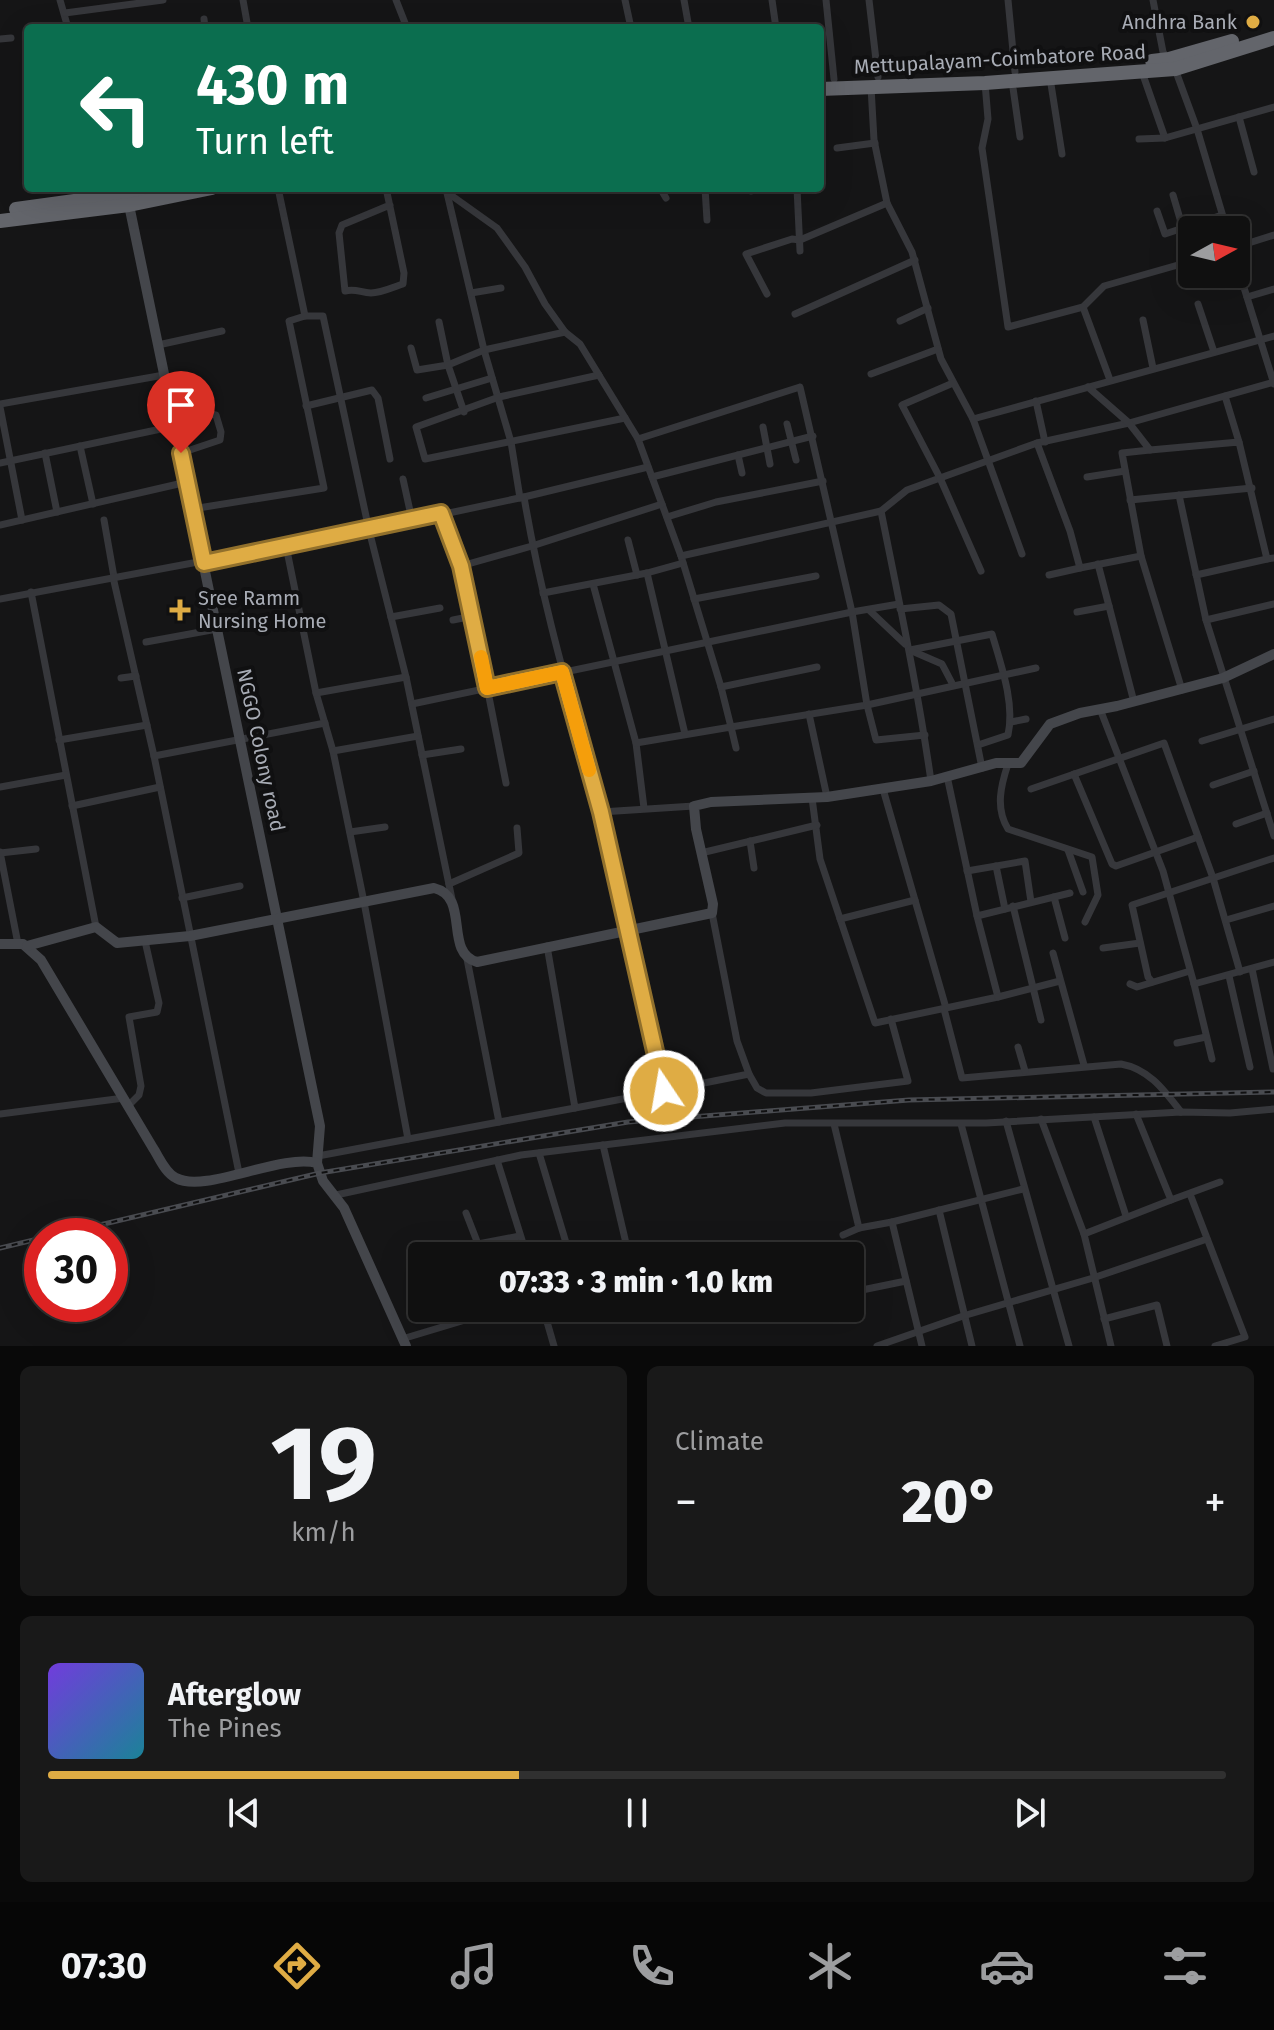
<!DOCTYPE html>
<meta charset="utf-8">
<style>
:root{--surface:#101010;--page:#191919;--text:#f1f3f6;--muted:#9c9d9f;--line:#303030;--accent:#dfac44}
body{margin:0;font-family:"Fira Sans",sans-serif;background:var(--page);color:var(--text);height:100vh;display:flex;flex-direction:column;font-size:30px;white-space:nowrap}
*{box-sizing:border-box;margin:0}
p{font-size:26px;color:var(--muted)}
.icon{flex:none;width:44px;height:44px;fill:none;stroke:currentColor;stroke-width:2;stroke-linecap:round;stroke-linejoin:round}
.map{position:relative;height:1346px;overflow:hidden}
.sheet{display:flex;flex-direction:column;gap:20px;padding:20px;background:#090909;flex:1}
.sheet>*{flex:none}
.hud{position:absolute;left:24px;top:24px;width:800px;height:168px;border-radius:8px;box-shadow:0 8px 32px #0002,0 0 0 2px var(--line);background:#0b6e4f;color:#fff;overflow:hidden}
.needle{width:52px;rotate:82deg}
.tools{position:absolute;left:1178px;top:216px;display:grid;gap:16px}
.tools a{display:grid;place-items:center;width:72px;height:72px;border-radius:8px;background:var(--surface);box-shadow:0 8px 32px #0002,0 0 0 2px var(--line);font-size:40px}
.speed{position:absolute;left:24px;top:1218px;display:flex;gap:16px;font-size:40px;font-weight:700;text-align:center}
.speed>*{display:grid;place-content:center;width:104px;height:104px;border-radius:50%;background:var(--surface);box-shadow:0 8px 32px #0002,0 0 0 2px var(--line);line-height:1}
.speed .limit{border:12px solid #d22;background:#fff;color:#111}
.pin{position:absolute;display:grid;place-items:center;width:68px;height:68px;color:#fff;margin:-82px -34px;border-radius:50% 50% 50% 0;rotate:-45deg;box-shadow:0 0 8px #0007}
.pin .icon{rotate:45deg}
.me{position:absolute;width:88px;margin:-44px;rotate:348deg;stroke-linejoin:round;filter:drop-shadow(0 0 6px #0008)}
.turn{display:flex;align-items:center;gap:28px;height:168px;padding:0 40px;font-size:36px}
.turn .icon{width:104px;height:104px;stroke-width:2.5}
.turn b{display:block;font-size:56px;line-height:68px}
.big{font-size:60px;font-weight:800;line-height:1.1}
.sheet .tile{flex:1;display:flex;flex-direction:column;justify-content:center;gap:12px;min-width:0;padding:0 28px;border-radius:12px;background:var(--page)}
.sheet .dial{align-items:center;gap:0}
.dial b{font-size:104px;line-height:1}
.song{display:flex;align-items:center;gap:24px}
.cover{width:96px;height:96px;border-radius:12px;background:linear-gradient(135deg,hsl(260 70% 55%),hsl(190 70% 35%))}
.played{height:8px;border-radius:4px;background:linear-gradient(90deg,var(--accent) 40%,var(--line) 40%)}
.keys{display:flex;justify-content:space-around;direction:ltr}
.heat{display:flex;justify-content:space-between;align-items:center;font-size:44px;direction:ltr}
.sheet .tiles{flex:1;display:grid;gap:20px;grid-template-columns:1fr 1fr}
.tile:last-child{grid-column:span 2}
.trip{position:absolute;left:408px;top:1242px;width:456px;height:80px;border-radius:8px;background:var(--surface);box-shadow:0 8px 32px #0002,0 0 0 2px var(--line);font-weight:800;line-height:80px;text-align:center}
.tab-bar{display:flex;height:128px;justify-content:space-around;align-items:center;background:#060606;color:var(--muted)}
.tab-bar .icon{width:56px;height:56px}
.tab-bar .active{color:var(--accent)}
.tab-bar b{font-size:36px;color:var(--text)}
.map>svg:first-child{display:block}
</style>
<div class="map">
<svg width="1274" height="1346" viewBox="0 0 1274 1346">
<rect width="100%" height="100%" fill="#151516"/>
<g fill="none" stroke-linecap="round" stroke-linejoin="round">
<g stroke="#36373b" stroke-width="7">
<path d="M 60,0 L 68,28"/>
<path d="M 243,0 L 248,28"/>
<path d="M 396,0 L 407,28"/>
<path d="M 625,0 L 631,28"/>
<path d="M 684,0 L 689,28"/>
<path d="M 772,0 L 776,28"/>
<path d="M 826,0 L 834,79"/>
<path d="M 869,0 L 878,77"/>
<path d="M 1008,0 L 1015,72"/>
<path d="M 1153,0 L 1163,52 L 1168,59"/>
<path d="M 65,13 L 163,0"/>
<path d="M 204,19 L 205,28"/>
<path d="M 0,39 L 11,38"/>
<path d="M 1175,69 L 1197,129 L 1227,230"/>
<path d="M 1142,72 L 1165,138 L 1274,107"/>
<path d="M 1050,78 L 1062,154"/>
<path d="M 1012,81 L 1020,137"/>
<path d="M 985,83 L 988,119 L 982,148 L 1008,327 L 1083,307 L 1104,286 L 1192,261"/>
<path d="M 871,87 L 874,140 L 887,203 L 912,252 L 941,359 L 973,419 L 1274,336"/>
<path d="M 1239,117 L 1254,172"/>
<path d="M 1139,139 L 1165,138"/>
<path d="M 837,148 L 875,143"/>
<path d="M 278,188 L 305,316"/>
<path d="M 386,188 L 404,273 L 403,284 C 393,287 382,293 371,293 C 361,293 356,288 345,291 L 339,233 L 342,225 L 390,205"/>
<path d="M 660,188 L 666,198"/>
<path d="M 705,188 L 707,220"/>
<path d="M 751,188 L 751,191"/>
<path d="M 797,188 L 800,251"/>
<path d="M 447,193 L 484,350 L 511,442 L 520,498"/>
<path d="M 1173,195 L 1183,229"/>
<path d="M 1157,211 L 1165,234 L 1222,215"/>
<path d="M 1236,247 L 1274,235"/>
<path d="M 1236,262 L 1274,384"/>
<path d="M 471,293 L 501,288"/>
<path d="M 767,294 L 746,254 L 792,239 L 800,240 L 887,203"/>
<path d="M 1247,297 L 1274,289"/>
<path d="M 1198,304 L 1214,352"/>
<path d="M 1083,307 L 1110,380"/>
<path d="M 795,314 L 915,260"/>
<path d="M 1143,320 L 1153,368"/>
<path d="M 900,321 L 928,308"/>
<path d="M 158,345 L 222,331"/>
<path d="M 411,348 L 417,370 L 448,365 L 439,322"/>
<path d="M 871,374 L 938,349"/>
<path d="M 599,375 L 499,397 L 416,427 L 425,459 L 625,418"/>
<path d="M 166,381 L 190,379 L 194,385 L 201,413 L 216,415 L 221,432 L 220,440 L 181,453"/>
<path d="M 1225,396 L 1239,442"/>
<path d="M 426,398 L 492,378"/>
<path d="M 1036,401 L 1045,442"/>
<path d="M 0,404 L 164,375"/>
<path d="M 306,406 L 372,390 L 378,398 L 390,459"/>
<path d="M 0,407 L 22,520"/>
<path d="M 464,412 L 448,365 L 484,350 L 565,332"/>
<path d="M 973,419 L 1022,554"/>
<path d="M 787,424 L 796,460"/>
<path d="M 763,427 L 770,464"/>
<path d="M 638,439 L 681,556 L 721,687 L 731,727 L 867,705 L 852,612 L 899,604"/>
<path d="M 1037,443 L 1129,423 L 1274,382"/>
<path d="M 80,446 L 93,504"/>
<path d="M 1150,450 L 1239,442 L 1267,559 L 1274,558"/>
<path d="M 45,453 L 57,512"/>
<path d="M 738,455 L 742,473"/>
<path d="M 0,463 L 175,426"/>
<path d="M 652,477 L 813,436"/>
<path d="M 1087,477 L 1125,471"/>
<path d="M 403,479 L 412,520"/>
<path d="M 1179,495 L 1206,620 L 1274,836"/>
<path d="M 524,497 L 648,467"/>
<path d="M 1130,500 L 1252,488"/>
<path d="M 192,509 L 324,488 L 289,321 L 305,316 L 323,316 L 369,530 L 524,497 C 542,604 573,707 601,811 C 625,903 644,998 664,1091 L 575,1108 L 547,946"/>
<path d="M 881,511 C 899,601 918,690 931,781"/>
<path d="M 441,513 L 461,566 L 473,616 L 506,783"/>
<path d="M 667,517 L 716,502 L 823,481"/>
<path d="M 104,520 L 114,577"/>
<path d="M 0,525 L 187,482"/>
<path d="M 628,540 L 637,575"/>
<path d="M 286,546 L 316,693 L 333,751 L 364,902 L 408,1139"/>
<path d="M 681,556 L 881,511 L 907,490 L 940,478 L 902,405 L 953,383"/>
<path d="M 1141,556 L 1182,690"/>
<path d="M 1098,564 L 1134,702"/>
<path d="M 461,566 L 532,546 L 662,504"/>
<path d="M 981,571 L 940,478 L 1037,443 L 1070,531 L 1080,568 L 1141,556 L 1122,453 L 1150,450 L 1129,423 L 1088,387"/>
<path d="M 647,573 L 685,734"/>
<path d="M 1049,575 L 1080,568"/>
<path d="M 1196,575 L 1267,559"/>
<path d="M 113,577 L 154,756 L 239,1173"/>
<path d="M 593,584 L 636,743 L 644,808"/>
<path d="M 31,592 L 96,927"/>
<path d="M 543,593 L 647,573 L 683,563"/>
<path d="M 0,599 L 369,530 L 406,677 L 452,899"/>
<path d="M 694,599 L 816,576"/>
<path d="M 900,609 L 939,605 L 951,614 L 982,768"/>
<path d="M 869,610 L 905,644"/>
<path d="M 1077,612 L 1109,606"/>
<path d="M 391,617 L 440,608"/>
<path d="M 453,620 L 473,616"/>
<path d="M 1206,620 L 1274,604"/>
<path d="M 146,642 L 217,629"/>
<path d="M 910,650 L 992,634 C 1001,665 1015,703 1008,735 L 978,745"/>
<path d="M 912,651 L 942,664 L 953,685"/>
<path d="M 121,678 L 136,676"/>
<path d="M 721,687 L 817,667"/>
<path d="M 316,693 L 406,677"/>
<path d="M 412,704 L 852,612 L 800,387 L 638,439 L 580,344 L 565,332 L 545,304 L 525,267 L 497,228 L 441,188"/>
<path d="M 1100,709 L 1163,871 L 1194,984 L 1274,962"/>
<path d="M 809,714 L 827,797"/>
<path d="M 1011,722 L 1026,719"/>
<path d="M 925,735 L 876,740 L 867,705 L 1036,668"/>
<path d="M 59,740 L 147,725"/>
<path d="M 1202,741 L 1274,719"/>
<path d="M 636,743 L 731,727 L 736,748"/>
<path d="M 333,751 L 418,736"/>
<path d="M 422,755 L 461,749"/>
<path d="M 154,756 L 325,723"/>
<path d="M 1008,764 C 1001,785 995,808 1008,829 L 1092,857 L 1098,895 L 1085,922"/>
<path d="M 1074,774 L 1112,864 L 1116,866 L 1198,837"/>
<path d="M 1213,785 L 1254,771"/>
<path d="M 0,787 L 66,775"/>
<path d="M 883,789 L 946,1008"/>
<path d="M 1031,789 L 1164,743 L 1213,878 L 1240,972"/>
<path d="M 812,798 L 820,859 L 875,1023 L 998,997 L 977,916 L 947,776"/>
<path d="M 72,806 L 160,787"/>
<path d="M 601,812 L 694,806"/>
<path d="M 1236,824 L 1267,813"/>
<path d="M 350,832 L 385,827"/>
<path d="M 750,841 L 754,868"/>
<path d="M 1068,850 L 1083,892"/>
<path d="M 0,852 L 18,944"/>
<path d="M 0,853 L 36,849"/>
<path d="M 701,853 L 817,825"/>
<path d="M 996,866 L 1005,909"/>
<path d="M 967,871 L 1025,861 L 1031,902"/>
<path d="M 449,884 L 519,853 L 517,828"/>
<path d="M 1054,897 L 1065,938"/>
<path d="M 182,898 L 240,886"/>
<path d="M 1013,906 L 1041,1020"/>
<path d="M 977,916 L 1070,893"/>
<path d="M 840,919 L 915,900"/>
<path d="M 1226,920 L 1274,906"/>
<path d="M 1103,948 L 1140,943"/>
<path d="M 1053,953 L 1084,1065"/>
<path d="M 1252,969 L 1273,1069"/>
<path d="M 1229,976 L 1250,1067"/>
<path d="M 1152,982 L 1148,977 L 1132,905 L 1274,858"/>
<path d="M 1130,984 L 1137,987 L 1190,971"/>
<path d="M 1194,984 L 1212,1059"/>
<path d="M 998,997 L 1060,981"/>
<path d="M 944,1009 L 962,1078 L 1121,1064 C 1149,1069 1164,1090 1181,1112"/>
<path d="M 1177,1043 L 1206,1037"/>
<path d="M 1018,1047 L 1025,1071"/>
<path d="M 749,1074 L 757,1088 L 766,1093 L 811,1093 L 908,1081 L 891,1019"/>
<path d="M 664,1091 L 749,1074 L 737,1041 L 712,913"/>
<path d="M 128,1106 L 139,1095 L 141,1086 L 129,1017 L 157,1012 L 159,1003 L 145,941"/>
<path d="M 0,1114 L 124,1098"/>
<path d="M 1094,1117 L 1126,1216"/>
<path d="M 1041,1119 L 1084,1234"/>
<path d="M 1006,1121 L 1069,1346"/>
<path d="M 499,1122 L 575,1108"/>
<path d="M 834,1124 L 859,1228"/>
<path d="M 961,1124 L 1020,1346"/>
<path d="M 603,1145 L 629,1256"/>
<path d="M 539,1153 L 570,1256"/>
<path d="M 318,1156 L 499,1122 L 467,959"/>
<path d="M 497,1160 L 527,1256"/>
<path d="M 1190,1194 L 1245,1337 L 1215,1346"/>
<path d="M 336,1195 L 521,1155 L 785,1123 L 986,1123 L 1181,1112 L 1230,1113 L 1274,1109"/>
<path d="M 1171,1200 L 1220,1182"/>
<path d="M 939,1210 L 972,1346"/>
<path d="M 466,1213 L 478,1244 L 520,1236"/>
<path d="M 843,1235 L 859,1228 L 892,1222"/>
<path d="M 862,1290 L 906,1281"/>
<path d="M 543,1308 L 554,1346"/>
<path d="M 1104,1319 L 1157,1305 L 1167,1346"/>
<path d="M 402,1339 L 505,1308"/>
<path d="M 877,1346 L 963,1316 L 1093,1278 L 1207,1239"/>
<path d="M 922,1346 L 892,1222 L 1023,1189"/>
<path d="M 1111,1346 L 1084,1234 L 1171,1200 L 1136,1114"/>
</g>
<g stroke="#44464b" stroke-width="10">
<path d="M 129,205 L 320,1126 L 317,1163"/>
<path d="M 0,944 L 23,944 L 41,960 L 153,1148 C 159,1157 165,1173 176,1178 C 205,1194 281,1153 317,1163 L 323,1181 L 344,1208 L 406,1346"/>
<path d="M 27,946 L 96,927 L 117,943 L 190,936 L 434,888 C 471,897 443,952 477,962 L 712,913 L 713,904 L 696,829 L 694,806 L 711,802 L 827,797 L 931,781 L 996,763 L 1021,763 L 1050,724 L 1080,713 L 1117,706 L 1223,678 L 1274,654"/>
</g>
<g stroke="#63656b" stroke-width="14">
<path d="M 1152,61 L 1169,59 L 1232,41"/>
<path d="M 820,89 L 985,83 L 1175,69 L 1274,38"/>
<path d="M 16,209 L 162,189"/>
<path d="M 0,221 L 129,205 L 212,188"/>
</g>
<g stroke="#494b50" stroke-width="5">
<g id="rail">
<path d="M 53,1236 L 320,1173 L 628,1122 L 909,1100 L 1274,1092"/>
<path d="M 0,1248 L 42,1238"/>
</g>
</g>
<use href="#rail" stroke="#101011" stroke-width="2" stroke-dasharray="6" stroke-linecap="butt"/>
</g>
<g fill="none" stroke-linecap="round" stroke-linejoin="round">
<g stroke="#91702c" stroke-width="20">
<path id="route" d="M 181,453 L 204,563 L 441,513 L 461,566 L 487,688 L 562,672 L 601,812 L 664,1091"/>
</g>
<use href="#route" stroke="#dfac44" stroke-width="14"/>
<path stroke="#f59e0b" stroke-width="14" d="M 481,657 L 487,688 L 562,672 L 589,770"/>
</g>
<g fill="#dfac44" stroke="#101011" stroke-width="3">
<circle cx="1253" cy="22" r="8"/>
<path d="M176 598h8v8h8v8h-8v8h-8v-8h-8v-8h8z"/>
</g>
<g text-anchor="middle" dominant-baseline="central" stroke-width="8" stroke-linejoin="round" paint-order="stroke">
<g font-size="20" fill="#a8acb5" stroke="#101011" text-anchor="end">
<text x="1237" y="22">Andhra Bank</text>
<text x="198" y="598" text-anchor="start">Sree Ramm<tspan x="198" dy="23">Nursing Home</tspan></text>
</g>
<g font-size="20" fill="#a8acb5" stroke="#101011">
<text transform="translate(1000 59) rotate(-3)">Mettupalayam-Coimbatore Road</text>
<text transform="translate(261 750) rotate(78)">NGGO Colony road</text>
</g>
</g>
</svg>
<div class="tools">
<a><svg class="needle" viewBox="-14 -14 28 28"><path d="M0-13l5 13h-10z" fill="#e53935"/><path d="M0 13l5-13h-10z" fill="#9c9d9f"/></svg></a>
</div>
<div class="speed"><div class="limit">30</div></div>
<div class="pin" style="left:181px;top:453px;background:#d93025"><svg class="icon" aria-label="arrive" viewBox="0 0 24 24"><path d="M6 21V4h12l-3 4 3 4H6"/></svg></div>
<svg class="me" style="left:664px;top:1091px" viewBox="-20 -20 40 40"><circle r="17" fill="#dfac44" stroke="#fff" stroke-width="3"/><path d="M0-11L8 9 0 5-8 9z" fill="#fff"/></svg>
<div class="trip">07:33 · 3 min · 1.0 km</div>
<div class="hud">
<div class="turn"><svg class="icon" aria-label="left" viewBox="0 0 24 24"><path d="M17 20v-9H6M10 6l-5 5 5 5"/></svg><div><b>430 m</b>Turn left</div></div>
</div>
</div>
<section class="sheet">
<div class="tiles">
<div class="tile dial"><b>19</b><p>km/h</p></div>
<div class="tile"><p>Climate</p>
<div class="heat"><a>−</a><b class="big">20°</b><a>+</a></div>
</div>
<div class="tile">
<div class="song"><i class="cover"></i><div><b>Afterglow</b><p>The Pines</p></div></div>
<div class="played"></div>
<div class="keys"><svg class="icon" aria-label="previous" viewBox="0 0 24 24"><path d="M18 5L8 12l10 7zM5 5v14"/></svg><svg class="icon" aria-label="pause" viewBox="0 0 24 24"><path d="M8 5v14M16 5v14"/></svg><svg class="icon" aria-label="next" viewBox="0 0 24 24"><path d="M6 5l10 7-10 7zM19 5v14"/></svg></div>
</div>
</div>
</section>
<nav class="tab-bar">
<b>07:30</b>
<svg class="icon active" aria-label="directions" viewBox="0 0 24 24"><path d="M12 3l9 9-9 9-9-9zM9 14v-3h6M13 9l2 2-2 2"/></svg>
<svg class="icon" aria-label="music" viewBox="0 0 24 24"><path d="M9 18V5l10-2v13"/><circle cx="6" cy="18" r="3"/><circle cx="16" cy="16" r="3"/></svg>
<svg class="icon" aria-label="phone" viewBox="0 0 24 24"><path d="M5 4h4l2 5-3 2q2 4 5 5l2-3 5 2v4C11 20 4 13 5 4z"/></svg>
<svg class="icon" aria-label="climate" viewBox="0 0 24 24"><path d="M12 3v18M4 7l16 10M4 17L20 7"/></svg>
<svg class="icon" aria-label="car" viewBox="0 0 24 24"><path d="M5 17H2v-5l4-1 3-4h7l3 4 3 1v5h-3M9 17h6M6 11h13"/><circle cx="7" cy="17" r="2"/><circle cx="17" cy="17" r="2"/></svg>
<svg class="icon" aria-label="filters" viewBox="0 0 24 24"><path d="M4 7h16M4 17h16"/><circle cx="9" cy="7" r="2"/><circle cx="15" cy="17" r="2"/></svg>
</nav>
